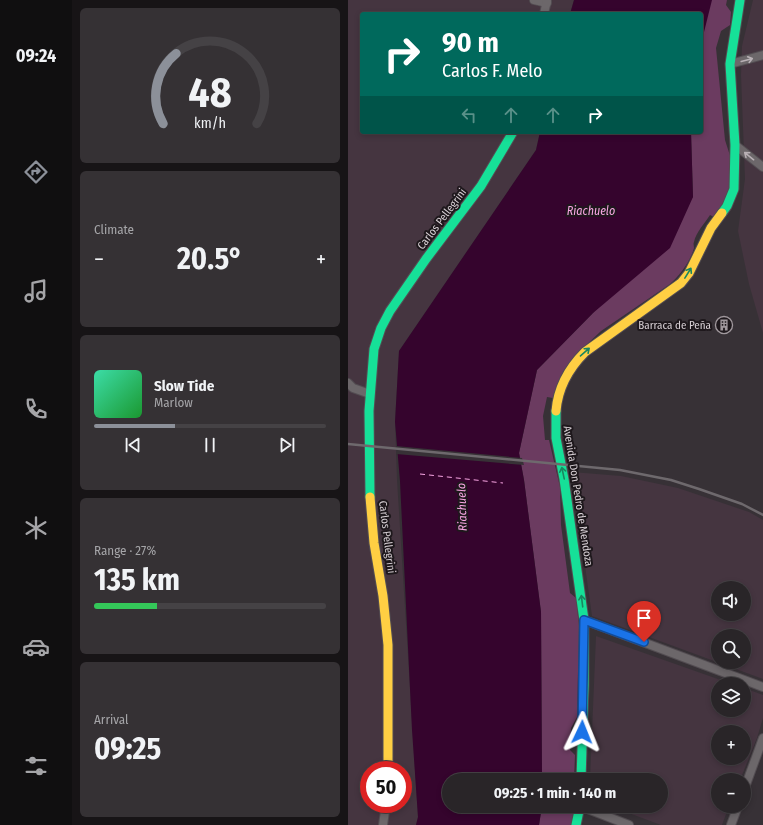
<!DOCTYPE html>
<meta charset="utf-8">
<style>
:root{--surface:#292528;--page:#353134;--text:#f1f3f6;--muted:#a5a5a8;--line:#454245;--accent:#8c9099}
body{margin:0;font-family:"Fira Sans Condensed",sans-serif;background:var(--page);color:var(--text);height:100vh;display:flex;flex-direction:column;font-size:15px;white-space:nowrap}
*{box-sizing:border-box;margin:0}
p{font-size:13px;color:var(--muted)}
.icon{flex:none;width:22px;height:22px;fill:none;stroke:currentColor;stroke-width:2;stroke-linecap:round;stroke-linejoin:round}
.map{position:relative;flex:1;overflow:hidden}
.sheet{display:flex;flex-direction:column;gap:8px;padding:8px;background:#171416;width:276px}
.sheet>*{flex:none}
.banner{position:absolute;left:12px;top:12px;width:343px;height:122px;border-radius:4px;box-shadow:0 2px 6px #0003,0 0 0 1px var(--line);background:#00695c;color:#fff;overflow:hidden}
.tools{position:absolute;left:363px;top:581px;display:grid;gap:8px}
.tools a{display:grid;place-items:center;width:40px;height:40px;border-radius:50%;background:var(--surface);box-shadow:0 2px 6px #0003,0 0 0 1px var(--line);font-size:20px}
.speed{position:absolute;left:12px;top:761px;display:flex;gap:8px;font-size:20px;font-weight:700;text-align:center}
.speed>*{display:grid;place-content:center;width:52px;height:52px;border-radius:50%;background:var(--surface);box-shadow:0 2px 6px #0003,0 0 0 1px var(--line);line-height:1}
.speed .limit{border:6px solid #d22;background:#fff;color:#111}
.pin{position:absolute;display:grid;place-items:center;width:34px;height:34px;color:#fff;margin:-41px -17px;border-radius:50% 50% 50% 0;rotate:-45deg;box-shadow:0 0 4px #0007}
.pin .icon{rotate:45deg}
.me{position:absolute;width:44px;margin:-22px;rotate:2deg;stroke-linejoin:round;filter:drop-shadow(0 0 3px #0008)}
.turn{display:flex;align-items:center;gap:14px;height:84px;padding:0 16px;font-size:18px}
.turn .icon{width:52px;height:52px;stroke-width:2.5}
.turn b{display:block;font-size:28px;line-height:34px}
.lanes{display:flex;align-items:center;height:38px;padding:0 16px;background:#0003;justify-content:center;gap:20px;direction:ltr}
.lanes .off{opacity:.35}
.big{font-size:30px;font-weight:700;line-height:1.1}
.sheet .card{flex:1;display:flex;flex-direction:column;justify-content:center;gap:6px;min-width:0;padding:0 14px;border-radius:6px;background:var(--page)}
.sheet .dial{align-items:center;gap:0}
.dial svg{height:104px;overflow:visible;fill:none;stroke:var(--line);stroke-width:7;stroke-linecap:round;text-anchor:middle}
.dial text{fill:var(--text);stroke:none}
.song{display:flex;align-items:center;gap:12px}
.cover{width:48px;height:48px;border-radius:6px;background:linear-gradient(135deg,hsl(160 70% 55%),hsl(130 70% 35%))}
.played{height:4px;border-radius:2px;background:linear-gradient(90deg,var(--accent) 35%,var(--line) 35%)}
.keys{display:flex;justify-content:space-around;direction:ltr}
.heat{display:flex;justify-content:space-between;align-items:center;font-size:22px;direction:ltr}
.charge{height:6px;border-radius:3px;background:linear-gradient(90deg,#34c759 27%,var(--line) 0)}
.trip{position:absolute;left:94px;top:773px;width:226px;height:40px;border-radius:20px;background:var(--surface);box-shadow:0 2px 6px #0003,0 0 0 1px var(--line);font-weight:700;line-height:40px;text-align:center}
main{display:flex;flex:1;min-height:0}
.menu{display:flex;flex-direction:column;width:72px;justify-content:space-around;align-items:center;background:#100f10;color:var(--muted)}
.menu .icon{width:28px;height:28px}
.menu .active{color:var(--accent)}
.menu b{font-size:18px;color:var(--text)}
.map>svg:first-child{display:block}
</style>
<main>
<nav class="menu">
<b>09:24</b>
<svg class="icon active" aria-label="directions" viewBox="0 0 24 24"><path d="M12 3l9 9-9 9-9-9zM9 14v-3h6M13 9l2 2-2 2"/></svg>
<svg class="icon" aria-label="music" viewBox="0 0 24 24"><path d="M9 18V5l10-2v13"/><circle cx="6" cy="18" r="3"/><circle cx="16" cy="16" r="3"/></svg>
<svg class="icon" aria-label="phone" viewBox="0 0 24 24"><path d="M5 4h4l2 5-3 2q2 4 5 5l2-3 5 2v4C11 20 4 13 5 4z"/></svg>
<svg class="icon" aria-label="climate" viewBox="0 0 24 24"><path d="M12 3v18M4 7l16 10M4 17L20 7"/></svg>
<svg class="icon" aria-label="car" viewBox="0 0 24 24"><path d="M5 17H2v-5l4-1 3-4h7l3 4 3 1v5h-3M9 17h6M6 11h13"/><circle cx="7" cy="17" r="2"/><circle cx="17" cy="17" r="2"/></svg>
<svg class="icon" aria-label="filters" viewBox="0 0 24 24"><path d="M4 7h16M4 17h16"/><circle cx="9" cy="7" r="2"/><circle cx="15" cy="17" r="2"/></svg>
</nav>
<section class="sheet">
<div class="card dial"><svg viewBox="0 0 100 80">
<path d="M14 69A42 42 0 1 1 86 69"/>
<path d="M14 69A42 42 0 0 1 24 15" stroke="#8c9099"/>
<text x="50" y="56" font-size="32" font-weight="700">48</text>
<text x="50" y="72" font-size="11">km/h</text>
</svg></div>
<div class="card"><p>Climate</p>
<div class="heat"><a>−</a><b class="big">20.5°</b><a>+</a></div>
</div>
<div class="card">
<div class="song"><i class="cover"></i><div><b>Slow Tide</b><p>Marlow</p></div></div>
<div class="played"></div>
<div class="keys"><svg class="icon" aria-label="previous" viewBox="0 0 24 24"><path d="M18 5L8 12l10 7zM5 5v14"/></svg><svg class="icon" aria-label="pause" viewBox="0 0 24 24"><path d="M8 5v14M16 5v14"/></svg><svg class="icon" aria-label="next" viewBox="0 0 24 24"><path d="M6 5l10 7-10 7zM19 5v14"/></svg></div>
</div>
<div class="card"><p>Range · 27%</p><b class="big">135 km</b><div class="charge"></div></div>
<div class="card"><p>Arrival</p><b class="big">09:25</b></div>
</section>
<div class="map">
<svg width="415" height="825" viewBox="0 0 415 825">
<rect width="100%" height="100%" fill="#373136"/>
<g fill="#453540" fill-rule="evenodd">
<path d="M 0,0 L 226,0 L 222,14 L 14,14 L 14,132 L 192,132 L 188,150 L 51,351 L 47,422 L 49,480 L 70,817 L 68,825 L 0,825 ZM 21,770 L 55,770 L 55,804 L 21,804 Z"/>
<path d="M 405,0 L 415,0 L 415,333 L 401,284 L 390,231 L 397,179 L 393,75 L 394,46 Z"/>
<path d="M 224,472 L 273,476 L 330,488 L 401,512 L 415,520 L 415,679 L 244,616 ZM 370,588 L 396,588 L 396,614 L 370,614 ZM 370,636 L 396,636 L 396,662 L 370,662 Z"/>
<path d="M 248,636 L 384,684 L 370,684 L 370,710 L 396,710 L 396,688 L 415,695 L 415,718 L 409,738 L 392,780 L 370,780 L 370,806 L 381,806 L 374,825 L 313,825 L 262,806 L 313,806 L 313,780 L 242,780 ZM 370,732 L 396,732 L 396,758 L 370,758 Z"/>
</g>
<g fill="#6b3b60">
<path d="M 363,0 L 379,0 L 378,5 L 383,12 L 382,25 L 373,31 L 368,48 L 377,140 L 384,162 L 383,183 L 376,204 L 366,217 L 362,215 C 357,223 348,232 346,242 C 345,244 346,246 346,248 C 342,262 332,275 322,284 L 253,331 L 234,349 L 205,398 L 199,397 L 195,416 L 197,440 L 201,440 L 212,487 L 213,525 L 222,593 L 228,598 L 231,626 L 229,717 L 223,728 L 222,750 L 227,755 L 226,780 L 194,780 L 193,612 L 176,480 L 171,453 L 189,370 L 245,313 L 345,197 L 343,132 L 353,132 L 353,43 Z"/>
<path d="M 194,806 L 225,806 L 225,825 L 191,825 Z"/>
</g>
<g fill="#35042d">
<path d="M 226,0 L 364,0 L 353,44 L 353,14 L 222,14 Z"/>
<path d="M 192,132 L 343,132 L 345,197 L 322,248 L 245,313 L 189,370 L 171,453 L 176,480 L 193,612 L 194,780 L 101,780 L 101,806 L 194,806 L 191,825 L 68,825 L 70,817 L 64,730 L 52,481 L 47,422 L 51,351 L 188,150 Z"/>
</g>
<path fill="#373136" d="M 48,446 L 174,458 L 176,465 L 48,454 Z"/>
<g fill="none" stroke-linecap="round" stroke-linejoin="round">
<path stroke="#faa7e5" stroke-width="1" stroke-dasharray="5 4" stroke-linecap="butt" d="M 72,474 L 155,483"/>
<g stroke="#534d52" stroke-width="10">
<g id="street">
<path d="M 186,0 L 199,3"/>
<path d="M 196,14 L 199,0"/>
<path d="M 382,64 L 415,55"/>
<path d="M 387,145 L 415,167"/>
<path d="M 0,383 L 5,388 L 22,394"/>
<path d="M 236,620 L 415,687"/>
<path d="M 396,790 L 415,738"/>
<path d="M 232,806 L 281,825"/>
<path d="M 35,825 L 38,804"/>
<path d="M 383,825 L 390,806"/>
</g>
</g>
<g stroke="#534d52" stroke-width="11">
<g id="fast">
<path d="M 374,213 L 379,206 L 386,189 L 387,145 L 382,64 L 392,0"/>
<path d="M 208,411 L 208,438 L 216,479 L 236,620 L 236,685 L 233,780"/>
<path d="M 22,497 L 21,411 L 26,349 L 33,328 L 42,311 L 78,259 L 133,186 L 165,132"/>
<path d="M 228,825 L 232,806"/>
</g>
</g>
<g stroke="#534d52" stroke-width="11">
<g id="slow">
<path d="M 208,411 C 210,387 220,369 237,352 L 333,283 L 341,273 L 363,228 L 374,213"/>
<path d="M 22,497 L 26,543 L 35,596 L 40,645 L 40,770"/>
</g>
</g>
<use href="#street" stroke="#6c676a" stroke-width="8"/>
<use href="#fast" stroke="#16e098" stroke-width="9"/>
<use href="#slow" stroke="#ffcf43" stroke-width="9"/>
<path stroke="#6e696d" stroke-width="2.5" d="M 0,444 L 272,470 L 323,480 L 351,489 L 394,504 L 415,515"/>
</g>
<defs><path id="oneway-shaft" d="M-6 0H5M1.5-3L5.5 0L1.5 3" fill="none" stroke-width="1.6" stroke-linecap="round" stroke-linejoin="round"/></defs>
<g stroke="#b8b0b5">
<use href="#oneway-shaft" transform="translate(399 60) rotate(-15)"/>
<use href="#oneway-shaft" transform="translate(401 156) rotate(-141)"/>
</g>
<g stroke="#1a8660">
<use href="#oneway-shaft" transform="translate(340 273) rotate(-58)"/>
<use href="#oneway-shaft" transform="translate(237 352) rotate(-41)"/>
<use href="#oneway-shaft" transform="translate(215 473) rotate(-102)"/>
<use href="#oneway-shaft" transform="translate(234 601) rotate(-97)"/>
</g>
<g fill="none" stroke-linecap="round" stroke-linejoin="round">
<g stroke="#114b97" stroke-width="10">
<path id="route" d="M 234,732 L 236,620 L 296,642"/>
</g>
<use href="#route" stroke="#1a73e8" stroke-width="7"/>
</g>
<defs>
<g id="building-ring" transform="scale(0.9)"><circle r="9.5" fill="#1e181c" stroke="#a0989d" stroke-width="1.5"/><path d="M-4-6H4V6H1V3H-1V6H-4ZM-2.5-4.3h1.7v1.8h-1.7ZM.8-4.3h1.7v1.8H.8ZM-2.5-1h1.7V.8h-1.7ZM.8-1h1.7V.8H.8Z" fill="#a0989d"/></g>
</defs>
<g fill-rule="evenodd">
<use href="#building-ring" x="376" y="325"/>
</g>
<g text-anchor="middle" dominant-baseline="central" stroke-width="4" stroke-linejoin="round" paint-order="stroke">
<g font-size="11" fill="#d8d0d5" stroke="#1e181c">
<text transform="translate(94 219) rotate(-53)">Carlos Pellegrini</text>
<text transform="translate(230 496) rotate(81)">Avenida Don Pedro de Mendoza</text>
<text transform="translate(39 537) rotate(83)">Carlos Pellegrini</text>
</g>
<g font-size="11" fill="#d8d0d5" stroke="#1e181c" text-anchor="end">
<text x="363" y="325">Barraca de Peña</text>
</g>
<g font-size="12" font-style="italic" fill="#faa7e5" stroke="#1e181c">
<text x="243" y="211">Riachuelo</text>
<text transform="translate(114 507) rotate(-92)">Riachuelo</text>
</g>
</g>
</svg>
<div class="tools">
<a><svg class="icon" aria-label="sound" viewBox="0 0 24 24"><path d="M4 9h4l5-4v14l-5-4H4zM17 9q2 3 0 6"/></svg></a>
<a><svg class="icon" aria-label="search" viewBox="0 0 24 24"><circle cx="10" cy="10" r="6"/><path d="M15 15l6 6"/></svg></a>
<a><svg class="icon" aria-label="layers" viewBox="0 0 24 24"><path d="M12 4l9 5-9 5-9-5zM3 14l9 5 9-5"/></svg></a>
<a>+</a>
<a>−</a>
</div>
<div class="speed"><div class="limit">50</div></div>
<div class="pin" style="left:296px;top:642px;background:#d93025"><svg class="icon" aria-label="arrive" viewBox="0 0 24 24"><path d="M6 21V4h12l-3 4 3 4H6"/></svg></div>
<svg class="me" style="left:234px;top:732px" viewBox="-20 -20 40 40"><path d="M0-17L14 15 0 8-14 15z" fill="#1a73e8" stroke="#fff" stroke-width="4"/></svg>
<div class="trip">09:25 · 1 min · 140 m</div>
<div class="banner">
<div class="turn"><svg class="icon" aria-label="right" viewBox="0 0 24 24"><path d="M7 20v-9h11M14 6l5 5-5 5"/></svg><div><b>90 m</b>Carlos F. Melo</div></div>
<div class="lanes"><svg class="icon off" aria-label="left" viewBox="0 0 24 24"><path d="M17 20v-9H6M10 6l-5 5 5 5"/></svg><svg class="icon off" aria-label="ahead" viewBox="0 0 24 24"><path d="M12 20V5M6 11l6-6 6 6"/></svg><svg class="icon off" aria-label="ahead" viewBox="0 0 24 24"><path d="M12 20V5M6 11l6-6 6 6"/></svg><svg class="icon" aria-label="right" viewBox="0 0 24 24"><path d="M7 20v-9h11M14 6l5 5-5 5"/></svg></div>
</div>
</div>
</main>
